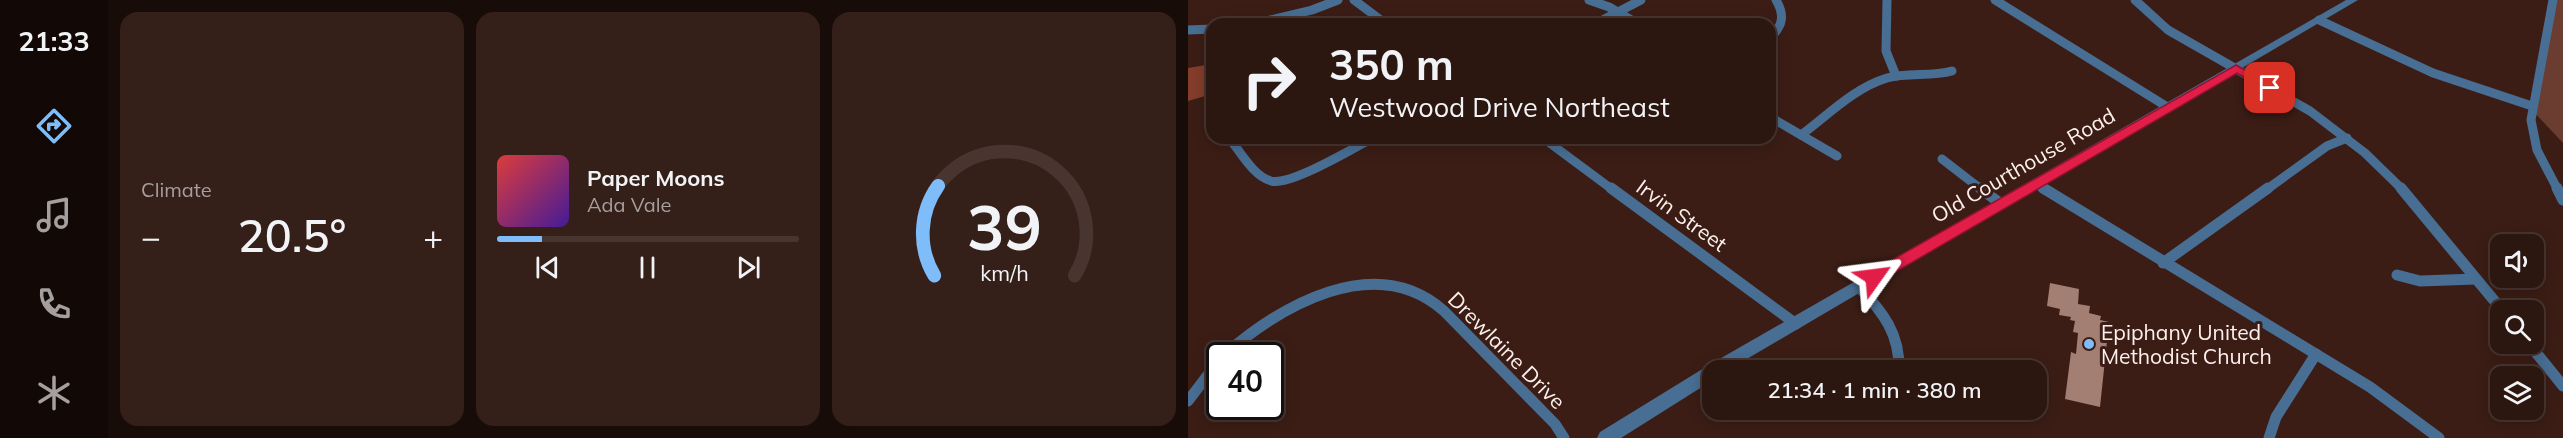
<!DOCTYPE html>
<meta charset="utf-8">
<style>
:root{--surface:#2c1610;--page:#341f19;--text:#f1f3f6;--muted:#a69f9f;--line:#483530;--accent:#7fbdfa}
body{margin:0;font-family:Mulish,sans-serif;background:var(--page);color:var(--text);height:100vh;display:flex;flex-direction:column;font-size:22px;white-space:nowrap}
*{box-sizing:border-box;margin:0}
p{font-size:20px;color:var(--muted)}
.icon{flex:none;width:33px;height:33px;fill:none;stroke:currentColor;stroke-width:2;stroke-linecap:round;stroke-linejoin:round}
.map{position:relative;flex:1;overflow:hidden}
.details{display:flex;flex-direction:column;gap:12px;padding:12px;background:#180c09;width:1080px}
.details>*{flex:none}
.guide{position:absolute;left:18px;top:18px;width:570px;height:126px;border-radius:18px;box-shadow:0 3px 15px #0003,0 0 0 2px var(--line);background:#2c1610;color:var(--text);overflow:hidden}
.tools{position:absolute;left:1302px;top:234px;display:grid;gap:12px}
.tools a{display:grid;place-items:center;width:54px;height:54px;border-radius:12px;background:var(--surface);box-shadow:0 3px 15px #0003,0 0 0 2px var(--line);font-size:30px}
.speed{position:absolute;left:18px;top:342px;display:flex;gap:12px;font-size:30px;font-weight:700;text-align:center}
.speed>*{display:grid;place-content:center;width:78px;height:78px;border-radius:50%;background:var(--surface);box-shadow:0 3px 15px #0003,0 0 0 2px var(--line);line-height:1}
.speed .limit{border:3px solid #111;border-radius:9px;background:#fff;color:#111}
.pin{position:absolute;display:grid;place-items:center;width:51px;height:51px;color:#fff;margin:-26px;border-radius:12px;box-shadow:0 3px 9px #0006}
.me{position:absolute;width:66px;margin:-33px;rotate:59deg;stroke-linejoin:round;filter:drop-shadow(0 0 4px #0008)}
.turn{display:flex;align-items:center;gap:21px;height:126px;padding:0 24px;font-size:27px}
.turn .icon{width:78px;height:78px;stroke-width:2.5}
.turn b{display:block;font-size:42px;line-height:51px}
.big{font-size:45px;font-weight:600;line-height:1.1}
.details .tile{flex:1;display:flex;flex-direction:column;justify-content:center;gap:9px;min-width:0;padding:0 21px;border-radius:18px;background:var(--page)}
.details .dial{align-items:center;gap:0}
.dial svg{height:156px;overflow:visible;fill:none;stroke:var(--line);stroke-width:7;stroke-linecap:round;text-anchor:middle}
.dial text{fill:var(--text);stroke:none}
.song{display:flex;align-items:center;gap:18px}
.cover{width:72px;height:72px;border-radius:9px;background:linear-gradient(135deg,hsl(0 70% 55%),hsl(260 70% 35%))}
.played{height:6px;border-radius:3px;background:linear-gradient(90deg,var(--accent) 15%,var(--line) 15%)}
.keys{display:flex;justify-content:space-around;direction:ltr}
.heat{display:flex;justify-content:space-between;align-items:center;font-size:33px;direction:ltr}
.details .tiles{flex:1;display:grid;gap:12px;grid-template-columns:repeat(3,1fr)}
.trip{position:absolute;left:514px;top:360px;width:345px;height:60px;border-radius:18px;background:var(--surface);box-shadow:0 3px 15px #0003,0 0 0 2px var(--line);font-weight:600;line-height:60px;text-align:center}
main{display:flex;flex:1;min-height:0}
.tab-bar{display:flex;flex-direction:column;width:108px;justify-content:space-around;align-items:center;background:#120906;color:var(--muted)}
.tab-bar .icon{width:42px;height:42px}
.tab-bar .on{color:var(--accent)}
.tab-bar b{font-size:27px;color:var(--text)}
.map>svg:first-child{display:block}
</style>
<main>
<nav class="tab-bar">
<b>21:33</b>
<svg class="icon on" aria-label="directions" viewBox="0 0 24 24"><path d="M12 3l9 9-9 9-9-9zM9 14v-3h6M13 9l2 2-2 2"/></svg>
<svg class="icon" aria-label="music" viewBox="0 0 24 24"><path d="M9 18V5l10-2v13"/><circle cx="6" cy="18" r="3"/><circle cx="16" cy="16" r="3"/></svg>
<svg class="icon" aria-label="phone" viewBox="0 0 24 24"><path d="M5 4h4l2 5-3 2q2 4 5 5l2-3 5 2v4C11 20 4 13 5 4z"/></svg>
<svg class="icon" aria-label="climate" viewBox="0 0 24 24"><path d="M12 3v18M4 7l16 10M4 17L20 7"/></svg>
</nav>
<section class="details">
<div class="tiles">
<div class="tile"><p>Climate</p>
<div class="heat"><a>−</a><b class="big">20.5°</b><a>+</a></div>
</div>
<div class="tile">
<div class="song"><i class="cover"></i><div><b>Paper Moons</b><p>Ada Vale</p></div></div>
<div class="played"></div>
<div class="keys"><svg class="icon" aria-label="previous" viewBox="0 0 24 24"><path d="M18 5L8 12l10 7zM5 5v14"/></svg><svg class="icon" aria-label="pause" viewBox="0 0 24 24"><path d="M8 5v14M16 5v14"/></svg><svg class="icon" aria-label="next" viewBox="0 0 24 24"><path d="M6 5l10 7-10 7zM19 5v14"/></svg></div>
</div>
<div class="tile dial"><svg viewBox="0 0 100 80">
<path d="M14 69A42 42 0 1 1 86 69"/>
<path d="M14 69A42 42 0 0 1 16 23" stroke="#7fbdfa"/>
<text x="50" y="56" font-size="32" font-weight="700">39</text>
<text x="50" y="72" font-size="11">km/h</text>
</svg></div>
</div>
</section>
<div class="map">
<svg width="1375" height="438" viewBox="0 0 1375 438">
<rect width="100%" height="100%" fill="#3b1d15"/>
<path fill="#6b3d30" d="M 1365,0 L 1375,0 L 1375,143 L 1344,110 Z"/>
<path fill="#833d2a" d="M 24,64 L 24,94 L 0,101 L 0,68 Z"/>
<path fill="#a37e73" d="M 862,283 L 891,289 L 890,304 L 902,306 L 901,313 L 913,316 L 912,320 L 921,322 L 912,407 L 877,399 L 883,352 L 888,354 L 890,333 L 885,332 L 887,321 L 882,320 L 883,317 L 871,315 L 872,309 L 859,306 Z"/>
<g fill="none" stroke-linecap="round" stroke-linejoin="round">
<g stroke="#486e93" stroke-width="9">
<path d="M 166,0 L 198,24"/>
<path d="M 401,0 L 421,7 L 450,24"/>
<path d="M 699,0 L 698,51 L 708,76"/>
<path d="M 807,0 L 981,108"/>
<path d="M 947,0 L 980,30 L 1122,111 L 1177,153 L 1215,190"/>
<path d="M 1365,0 L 1343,120 L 1349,150 L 1370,190"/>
<path d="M 1131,20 L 1245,73 L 1344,106"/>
<path d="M 66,24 L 124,10 L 150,0"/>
<path d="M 407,24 L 453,0"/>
<path d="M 0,30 L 24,29"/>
<path d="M 582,38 C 595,26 597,15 588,0"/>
<path d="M 582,117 L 649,156"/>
<path d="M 613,135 C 640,115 666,88 699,78 C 720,72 743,77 764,71"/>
<path d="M 41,138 C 52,151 65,176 83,181 C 103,186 165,148 185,138"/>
<path d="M 355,138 L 425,190"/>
<path d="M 754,159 L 794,190"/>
<path d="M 849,184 L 857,190"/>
<path d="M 1078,190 L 1139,146 L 1159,138"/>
</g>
<g stroke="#486e93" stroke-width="11">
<path d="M 423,188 L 608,324"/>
<path d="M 792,188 L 813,204"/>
<path d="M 855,188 L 1182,387 L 1251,438"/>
<path d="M 1213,188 L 1314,310"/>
<path d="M 1369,188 L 1375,200"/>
<path d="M 975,263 L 1080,188"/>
<path d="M 1209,275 L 1232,281 L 1288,279"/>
<path d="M 671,287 C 695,312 712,334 711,370"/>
<path d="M 1341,344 L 1375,386"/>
<path d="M 35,356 C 92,306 187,250 256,311 L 367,424 L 376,438"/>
<path d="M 0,401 L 32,359"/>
<path d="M 701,416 L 703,410"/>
<path d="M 1081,438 L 1088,417 L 1128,354"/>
</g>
<path fill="#486e93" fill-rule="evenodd" d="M 1158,0 L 1170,0 L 540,370 L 525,370 L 525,380 L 433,438 L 409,438 L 412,432 L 521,365 Z"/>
</g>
<path fill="#e11d48" stroke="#92132f" stroke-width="1.5" d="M 1048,65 L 1088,88 L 1082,91 L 1078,90 L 1049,73 L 692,281 L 681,281 L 679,277 L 681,273 Z"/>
<circle fill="#7fbdfa" stroke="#3b1d15" stroke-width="2" cx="901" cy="344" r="6"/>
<g text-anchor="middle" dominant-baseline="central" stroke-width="6" stroke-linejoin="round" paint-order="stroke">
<g font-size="21" fill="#fdf0ec" stroke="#3b1d15">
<text transform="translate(835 165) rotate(-30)">Old Courthouse Road</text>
<text transform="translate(494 215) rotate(36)">Irvin Street</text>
<text transform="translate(319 350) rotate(45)">Drewlaine Drive</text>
</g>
<g font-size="21" fill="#fdf0ec" stroke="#3b1d15" text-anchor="start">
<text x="913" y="332">Epiphany United<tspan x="913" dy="24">Methodist Church</tspan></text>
</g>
</g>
</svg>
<div class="tools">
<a><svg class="icon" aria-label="sound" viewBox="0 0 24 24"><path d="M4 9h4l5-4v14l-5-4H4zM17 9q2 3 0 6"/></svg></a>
<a><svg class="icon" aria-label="search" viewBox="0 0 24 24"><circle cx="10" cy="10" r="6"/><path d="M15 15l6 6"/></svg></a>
<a><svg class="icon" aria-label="layers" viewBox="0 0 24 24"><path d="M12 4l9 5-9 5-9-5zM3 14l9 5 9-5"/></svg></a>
</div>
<div class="speed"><div class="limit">40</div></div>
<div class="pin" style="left:1082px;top:88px;background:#d93025"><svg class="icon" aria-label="arrive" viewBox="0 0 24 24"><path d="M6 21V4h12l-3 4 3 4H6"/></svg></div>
<svg class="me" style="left:686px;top:277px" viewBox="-20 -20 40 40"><path d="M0-17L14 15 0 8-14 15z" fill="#e11d48" stroke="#fff" stroke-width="4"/></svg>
<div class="trip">21:34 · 1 min · 380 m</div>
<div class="guide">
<div class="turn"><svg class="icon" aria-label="right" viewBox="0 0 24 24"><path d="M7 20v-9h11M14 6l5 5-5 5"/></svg><div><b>350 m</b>Westwood Drive Northeast</div></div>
</div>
</div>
</main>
